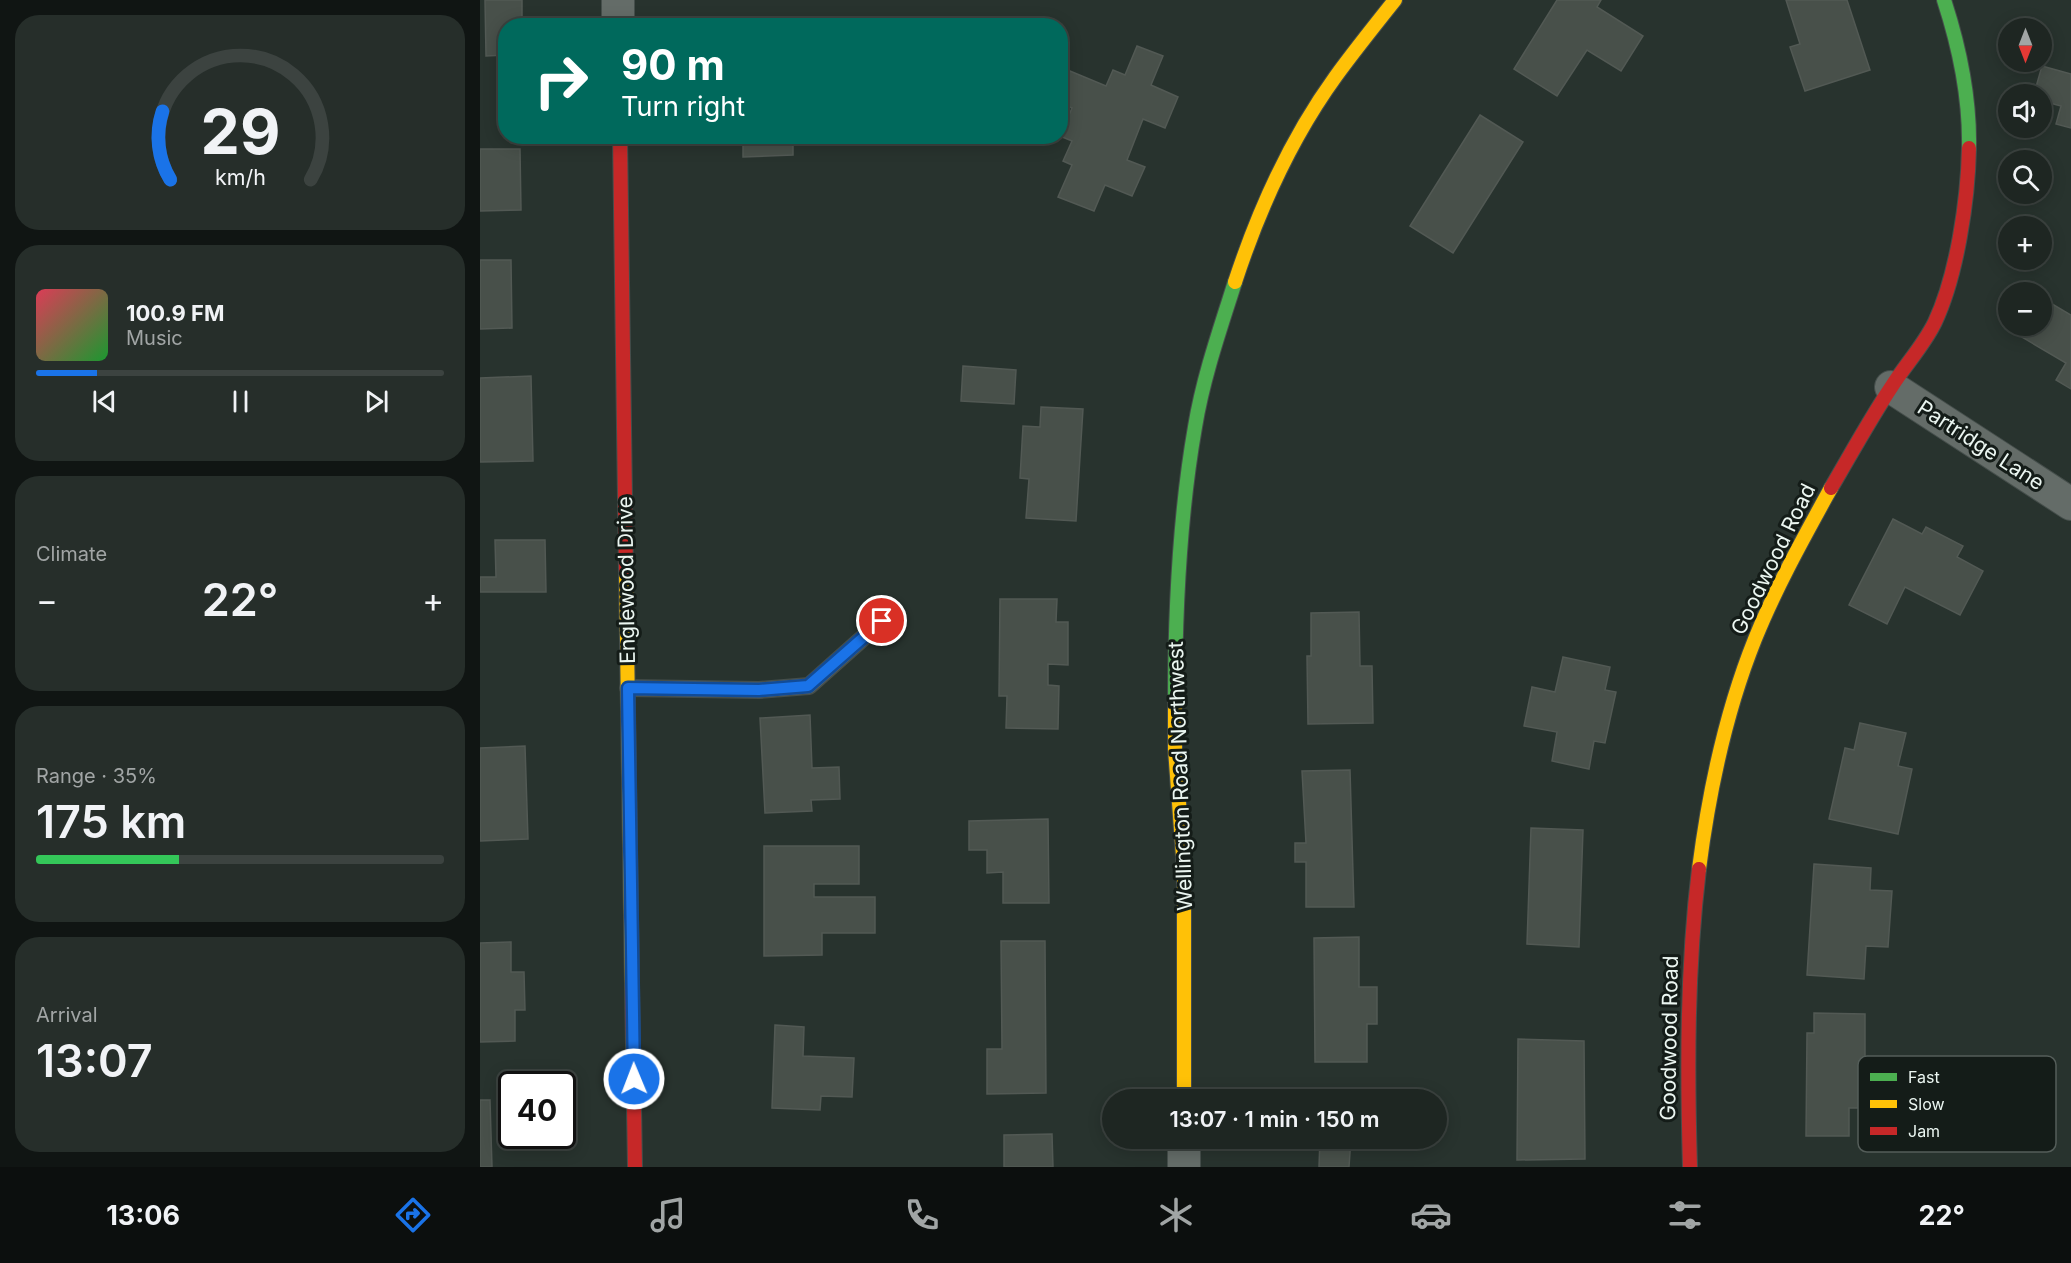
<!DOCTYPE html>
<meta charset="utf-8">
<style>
:root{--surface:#1e2622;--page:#262e2a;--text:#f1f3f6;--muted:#a1a5a5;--line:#3c4340;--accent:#1a73e8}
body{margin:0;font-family:Inter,sans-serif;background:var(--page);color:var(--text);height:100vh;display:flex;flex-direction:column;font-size:22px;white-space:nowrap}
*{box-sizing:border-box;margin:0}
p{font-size:20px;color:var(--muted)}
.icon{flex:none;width:33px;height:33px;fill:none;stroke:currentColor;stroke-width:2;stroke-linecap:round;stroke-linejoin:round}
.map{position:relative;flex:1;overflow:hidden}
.sheet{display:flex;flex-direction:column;gap:15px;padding:15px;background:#101513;width:480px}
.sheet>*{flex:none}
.hud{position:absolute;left:18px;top:18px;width:570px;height:126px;border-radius:24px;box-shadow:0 3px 15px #0003,0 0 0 2px var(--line);background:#00695c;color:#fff;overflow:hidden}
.needle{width:39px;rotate:180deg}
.tools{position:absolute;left:1518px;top:18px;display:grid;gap:12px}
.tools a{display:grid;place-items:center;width:54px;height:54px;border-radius:50%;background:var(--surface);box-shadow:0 3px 15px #0003,0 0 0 2px var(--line);font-size:30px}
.speed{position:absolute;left:18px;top:1071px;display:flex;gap:12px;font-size:30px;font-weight:700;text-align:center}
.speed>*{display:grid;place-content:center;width:78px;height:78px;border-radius:50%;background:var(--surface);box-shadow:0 3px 15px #0003,0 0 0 2px var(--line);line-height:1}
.speed .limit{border:3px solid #111;border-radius:9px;background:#fff;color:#111}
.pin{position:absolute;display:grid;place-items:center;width:51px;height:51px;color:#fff;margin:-26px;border:3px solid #fff;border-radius:50%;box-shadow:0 2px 6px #0007}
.me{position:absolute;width:66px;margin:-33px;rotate:359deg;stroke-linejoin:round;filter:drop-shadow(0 0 4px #0008)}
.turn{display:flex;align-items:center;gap:21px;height:126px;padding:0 24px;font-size:27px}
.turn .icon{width:78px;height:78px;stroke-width:2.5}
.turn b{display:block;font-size:42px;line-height:51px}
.big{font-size:45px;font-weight:600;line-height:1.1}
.sheet .card{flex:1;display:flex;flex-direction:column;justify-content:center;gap:9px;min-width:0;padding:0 21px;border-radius:24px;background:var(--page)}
.sheet .dial{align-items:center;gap:0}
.dial svg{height:156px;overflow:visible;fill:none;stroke:var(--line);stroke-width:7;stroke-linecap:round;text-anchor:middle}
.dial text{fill:var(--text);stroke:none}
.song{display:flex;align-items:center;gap:18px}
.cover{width:72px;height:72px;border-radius:9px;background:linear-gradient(135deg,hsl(350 70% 55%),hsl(130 70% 35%))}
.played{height:6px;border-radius:3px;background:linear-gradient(90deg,var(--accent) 15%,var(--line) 15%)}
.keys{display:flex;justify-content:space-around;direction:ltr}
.heat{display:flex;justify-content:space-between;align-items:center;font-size:33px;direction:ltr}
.charge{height:9px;border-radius:4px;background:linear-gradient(90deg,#34c759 35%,var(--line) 0)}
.trip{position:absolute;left:622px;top:1089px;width:345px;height:60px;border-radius:30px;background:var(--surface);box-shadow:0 3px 15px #0003,0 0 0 2px var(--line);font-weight:600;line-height:60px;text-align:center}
.dock{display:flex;height:96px;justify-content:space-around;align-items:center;background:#0c0f0e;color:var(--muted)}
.dock .icon{width:42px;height:42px}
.dock .selected{color:var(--accent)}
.dock b{font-size:27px;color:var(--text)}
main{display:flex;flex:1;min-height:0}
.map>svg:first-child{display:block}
</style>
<main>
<section class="sheet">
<div class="card dial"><svg viewBox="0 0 100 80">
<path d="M14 69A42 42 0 1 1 86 69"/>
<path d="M14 69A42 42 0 0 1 10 34" stroke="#1a73e8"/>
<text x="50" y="56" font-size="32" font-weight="700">29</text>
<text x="50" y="72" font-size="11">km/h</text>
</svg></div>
<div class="card">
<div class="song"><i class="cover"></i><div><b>100.9 FM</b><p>Music</p></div></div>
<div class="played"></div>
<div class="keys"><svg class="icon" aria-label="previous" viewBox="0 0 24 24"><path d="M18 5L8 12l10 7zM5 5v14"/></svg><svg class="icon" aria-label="pause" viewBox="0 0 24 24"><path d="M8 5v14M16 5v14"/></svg><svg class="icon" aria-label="next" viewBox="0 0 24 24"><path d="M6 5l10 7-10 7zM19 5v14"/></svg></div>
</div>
<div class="card"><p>Climate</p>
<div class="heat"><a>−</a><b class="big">22°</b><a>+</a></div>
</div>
<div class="card"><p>Range · 35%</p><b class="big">175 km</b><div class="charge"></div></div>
<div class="card"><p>Arrival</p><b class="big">13:07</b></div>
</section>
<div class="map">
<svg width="1591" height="1167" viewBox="0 0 1591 1167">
<rect width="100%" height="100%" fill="#28332e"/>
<g fill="#48504a" stroke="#525954" stroke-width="1.5">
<path d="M 5,0 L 42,0 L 42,26 L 26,26 L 26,55 L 6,56 Z"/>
<path d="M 1077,0 L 1121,0 L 1117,7 L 1163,36 L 1141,71 L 1107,50 L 1077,96 L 1034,69 Z"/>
<path d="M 1306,0 L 1367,0 L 1390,70 L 1325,91 L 1310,47 L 1320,44 Z"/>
<path d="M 657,46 L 683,56 L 671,85 L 698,97 L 685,128 L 663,119 L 647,160 L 665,167 L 652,196 L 625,185 L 614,211 L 578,197 L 592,165 L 583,161 L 592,141 L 580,136 L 592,108 L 580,103 L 580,93 L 590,71 L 626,86 L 633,70 L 645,75 Z"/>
<path d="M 1562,66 L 1591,74 L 1591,128 L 1576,124 L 1581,106 L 1562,101 L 1562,94 L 1554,94 Z"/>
<path d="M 1000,115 L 1043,142 L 973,253 L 930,226 Z"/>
<path d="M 263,136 L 313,136 L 313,155 L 263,157 Z"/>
<path d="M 0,149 L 40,149 L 41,210 L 0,211 Z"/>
<path d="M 0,260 L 31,260 L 32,328 L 0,329 Z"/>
<path d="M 1562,298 L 1591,315 L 1591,389 L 1576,380 L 1586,363 L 1523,326 L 1528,316 L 1528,326 L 1562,326 Z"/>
<path d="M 483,366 L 536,370 L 534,404 L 481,401 Z"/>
<path d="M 51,376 L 53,461 L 0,462 L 0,378 Z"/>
<path d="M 561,407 L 603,409 L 596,521 L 546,518 L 549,479 L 540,478 L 543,426 L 560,427 Z"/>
<path d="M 1413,519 L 1442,534 L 1446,527 L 1483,546 L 1477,557 L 1503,571 L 1480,615 L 1425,587 L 1407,624 L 1369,605 Z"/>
<path d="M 15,540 L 65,540 L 66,592 L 0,592 L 0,577 L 16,577 Z"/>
<path d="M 520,599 L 577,599 L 576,622 L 588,622 L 588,665 L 568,664 L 568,685 L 579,686 L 578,729 L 526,728 L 527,696 L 519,696 Z"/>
<path d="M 879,612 L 880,666 L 892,666 L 893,723 L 828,724 L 827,656 L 831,656 L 831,613 Z"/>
<path d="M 1083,657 L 1130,667 L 1125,690 L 1136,692 L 1125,743 L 1114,741 L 1109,769 L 1072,761 L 1077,732 L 1044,726 L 1052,687 L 1075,692 Z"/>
<path d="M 330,715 L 332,768 L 359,767 L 360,799 L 331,800 L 332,811 L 285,813 L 280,718 Z"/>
<path d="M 1380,723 L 1426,733 L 1418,766 L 1432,769 L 1418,834 L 1349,819 L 1365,748 L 1374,750 Z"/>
<path d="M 45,746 L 48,839 L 0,841 L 0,748 Z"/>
<path d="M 870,770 L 874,907 L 826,907 L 826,862 L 815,862 L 815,843 L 826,843 L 822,771 Z"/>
<path d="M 568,819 L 569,903 L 523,903 L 523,872 L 507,873 L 507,850 L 489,850 L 489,821 Z"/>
<path d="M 1051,828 L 1103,830 L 1099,947 L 1047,944 Z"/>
<path d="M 284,846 L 379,846 L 379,884 L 334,884 L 334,897 L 395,897 L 395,933 L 342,933 L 342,955 L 284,956 Z"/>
<path d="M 1334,864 L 1391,868 L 1390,890 L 1412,891 L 1408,947 L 1386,946 L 1384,979 L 1327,975 Z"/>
<path d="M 879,937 L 879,987 L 897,987 L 897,1024 L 887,1024 L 887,1062 L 835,1062 L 834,938 Z"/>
<path d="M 521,941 L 565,941 L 566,1093 L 507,1094 L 507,1049 L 522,1049 Z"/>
<path d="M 31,942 L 31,972 L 44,972 L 45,1010 L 35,1010 L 35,1041 L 0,1042 L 0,943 Z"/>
<path d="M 1334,1013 L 1385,1014 L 1385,1059 L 1396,1059 L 1396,1088 L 1383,1088 L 1383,1108 L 1369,1108 L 1369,1136 L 1326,1136 L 1327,1033 L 1334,1033 Z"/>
<path d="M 295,1025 L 324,1027 L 323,1056 L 374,1058 L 372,1097 L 341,1096 L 340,1110 L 292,1108 Z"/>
<path d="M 1038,1039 L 1104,1041 L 1105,1159 L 1037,1160 Z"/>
<path d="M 0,1100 L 10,1100 L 12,1167 L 0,1167 Z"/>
<path d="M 572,1134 L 573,1167 L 524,1167 L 524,1135 Z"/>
<path d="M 840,1138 L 871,1138 L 869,1167 L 839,1167 Z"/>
</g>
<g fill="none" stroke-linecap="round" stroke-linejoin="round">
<g stroke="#454e4b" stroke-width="18">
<path id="lane" d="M 148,688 L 279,690 L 329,686 L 402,621"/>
</g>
<g stroke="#454e4b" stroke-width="34">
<g id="street">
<path d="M 138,0 L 138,26"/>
<path d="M 1411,387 L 1591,504"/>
<path d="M 704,1138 L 704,1167"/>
</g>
</g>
<g stroke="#454e4b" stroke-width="16">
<g id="fast">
<path d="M 1464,0 C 1480,49 1490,97 1489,148"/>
<path d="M 695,703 C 695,611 699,518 715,427 C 723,378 740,329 755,282"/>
</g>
</g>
<g stroke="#454e4b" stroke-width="16">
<g id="slow">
<path d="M 755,282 C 779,209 811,138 856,76 C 875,50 895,25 915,0"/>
<path d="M 146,573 L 152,984"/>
<path d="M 695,703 L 695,749 L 704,870 L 704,1100"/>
<path d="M 1219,869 C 1229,791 1246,711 1275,639 C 1296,587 1324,537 1351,488"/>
</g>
</g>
<g stroke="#454e4b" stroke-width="16">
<g id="jam">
<path d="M 140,136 L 146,573"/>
<path d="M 1351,488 C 1371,454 1390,419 1412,386 C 1426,364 1444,345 1455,322 C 1477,275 1488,200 1489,148"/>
<path d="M 152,984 L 155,1167"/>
<path d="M 1210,1167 C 1207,1067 1207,968 1219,869"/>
</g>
</g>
<use href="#lane" stroke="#646c68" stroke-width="15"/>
<use href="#street" stroke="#646c68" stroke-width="32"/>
<use href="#fast" stroke="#4caf50" stroke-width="14"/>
<use href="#slow" stroke="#ffc107" stroke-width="14"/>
<use href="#jam" stroke="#c62828" stroke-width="14"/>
</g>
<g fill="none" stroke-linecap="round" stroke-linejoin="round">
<g stroke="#114b97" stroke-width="15">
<path id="route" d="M 154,1079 L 148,688 L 279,690 L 328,686 L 402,621"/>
</g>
<use href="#route" stroke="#1a73e8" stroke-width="10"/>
</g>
<g text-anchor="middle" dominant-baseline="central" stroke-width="6" stroke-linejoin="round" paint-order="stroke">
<g font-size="21" fill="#ebf6f1" stroke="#141c18">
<text transform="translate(1501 445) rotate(33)">Partridge Lane</text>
<text transform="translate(1293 559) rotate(-64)">Goodwood Road</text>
<text transform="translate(146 580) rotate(-91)">Englewood Drive</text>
<text transform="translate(700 776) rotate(-92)">Wellington Road Northwest</text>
<text transform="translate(1189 1038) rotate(-89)">Goodwood Road</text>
</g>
</g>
<rect x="1378" y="1056" width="198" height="96" rx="9" fill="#141c18" stroke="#545d59" stroke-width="1.5"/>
<rect x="1390" y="1073" width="27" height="8" fill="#4caf50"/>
<rect x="1390" y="1100" width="27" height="8" fill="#ffc107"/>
<rect x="1390" y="1127" width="27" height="8" fill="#c62828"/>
<g font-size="16" fill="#ebf6f1">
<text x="1428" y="1083">Fast</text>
<text x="1428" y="1110">Slow</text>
<text x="1428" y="1137">Jam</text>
</g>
</svg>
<div class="tools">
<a><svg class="needle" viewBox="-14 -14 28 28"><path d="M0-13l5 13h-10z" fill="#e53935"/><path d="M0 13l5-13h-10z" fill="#a1a5a5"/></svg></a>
<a><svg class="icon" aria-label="sound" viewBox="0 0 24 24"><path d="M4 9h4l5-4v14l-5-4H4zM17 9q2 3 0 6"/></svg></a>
<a><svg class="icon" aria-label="search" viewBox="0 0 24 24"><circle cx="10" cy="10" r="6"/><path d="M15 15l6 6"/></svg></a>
<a>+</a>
<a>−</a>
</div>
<div class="speed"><div class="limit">40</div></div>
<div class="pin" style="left:402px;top:621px;background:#d93025"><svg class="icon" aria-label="arrive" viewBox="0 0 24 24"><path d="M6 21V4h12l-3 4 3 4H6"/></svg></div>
<svg class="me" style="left:154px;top:1079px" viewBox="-20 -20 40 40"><circle r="17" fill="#1a73e8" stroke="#fff" stroke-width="3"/><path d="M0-11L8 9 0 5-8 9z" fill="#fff"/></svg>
<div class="trip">13:07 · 1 min · 150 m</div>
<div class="hud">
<div class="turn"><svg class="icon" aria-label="right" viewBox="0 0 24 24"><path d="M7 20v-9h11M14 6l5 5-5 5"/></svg><div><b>90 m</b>Turn right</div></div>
</div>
</div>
</main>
<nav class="dock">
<b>13:06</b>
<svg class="icon selected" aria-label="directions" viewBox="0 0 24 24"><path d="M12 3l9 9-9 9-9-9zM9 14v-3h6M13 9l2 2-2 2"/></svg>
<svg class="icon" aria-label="music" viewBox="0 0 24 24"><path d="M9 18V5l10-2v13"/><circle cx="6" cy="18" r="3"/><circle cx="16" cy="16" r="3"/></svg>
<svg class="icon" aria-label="phone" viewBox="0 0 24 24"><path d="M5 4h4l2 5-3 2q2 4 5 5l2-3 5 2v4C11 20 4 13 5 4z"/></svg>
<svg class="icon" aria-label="climate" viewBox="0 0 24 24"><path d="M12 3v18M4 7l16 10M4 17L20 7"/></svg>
<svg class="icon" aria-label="car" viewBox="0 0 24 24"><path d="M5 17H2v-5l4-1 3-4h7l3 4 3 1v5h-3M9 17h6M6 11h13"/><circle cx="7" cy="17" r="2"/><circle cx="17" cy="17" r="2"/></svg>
<svg class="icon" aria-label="filters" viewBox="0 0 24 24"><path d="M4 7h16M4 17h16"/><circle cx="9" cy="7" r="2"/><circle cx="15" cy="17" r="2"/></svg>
<b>22°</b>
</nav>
